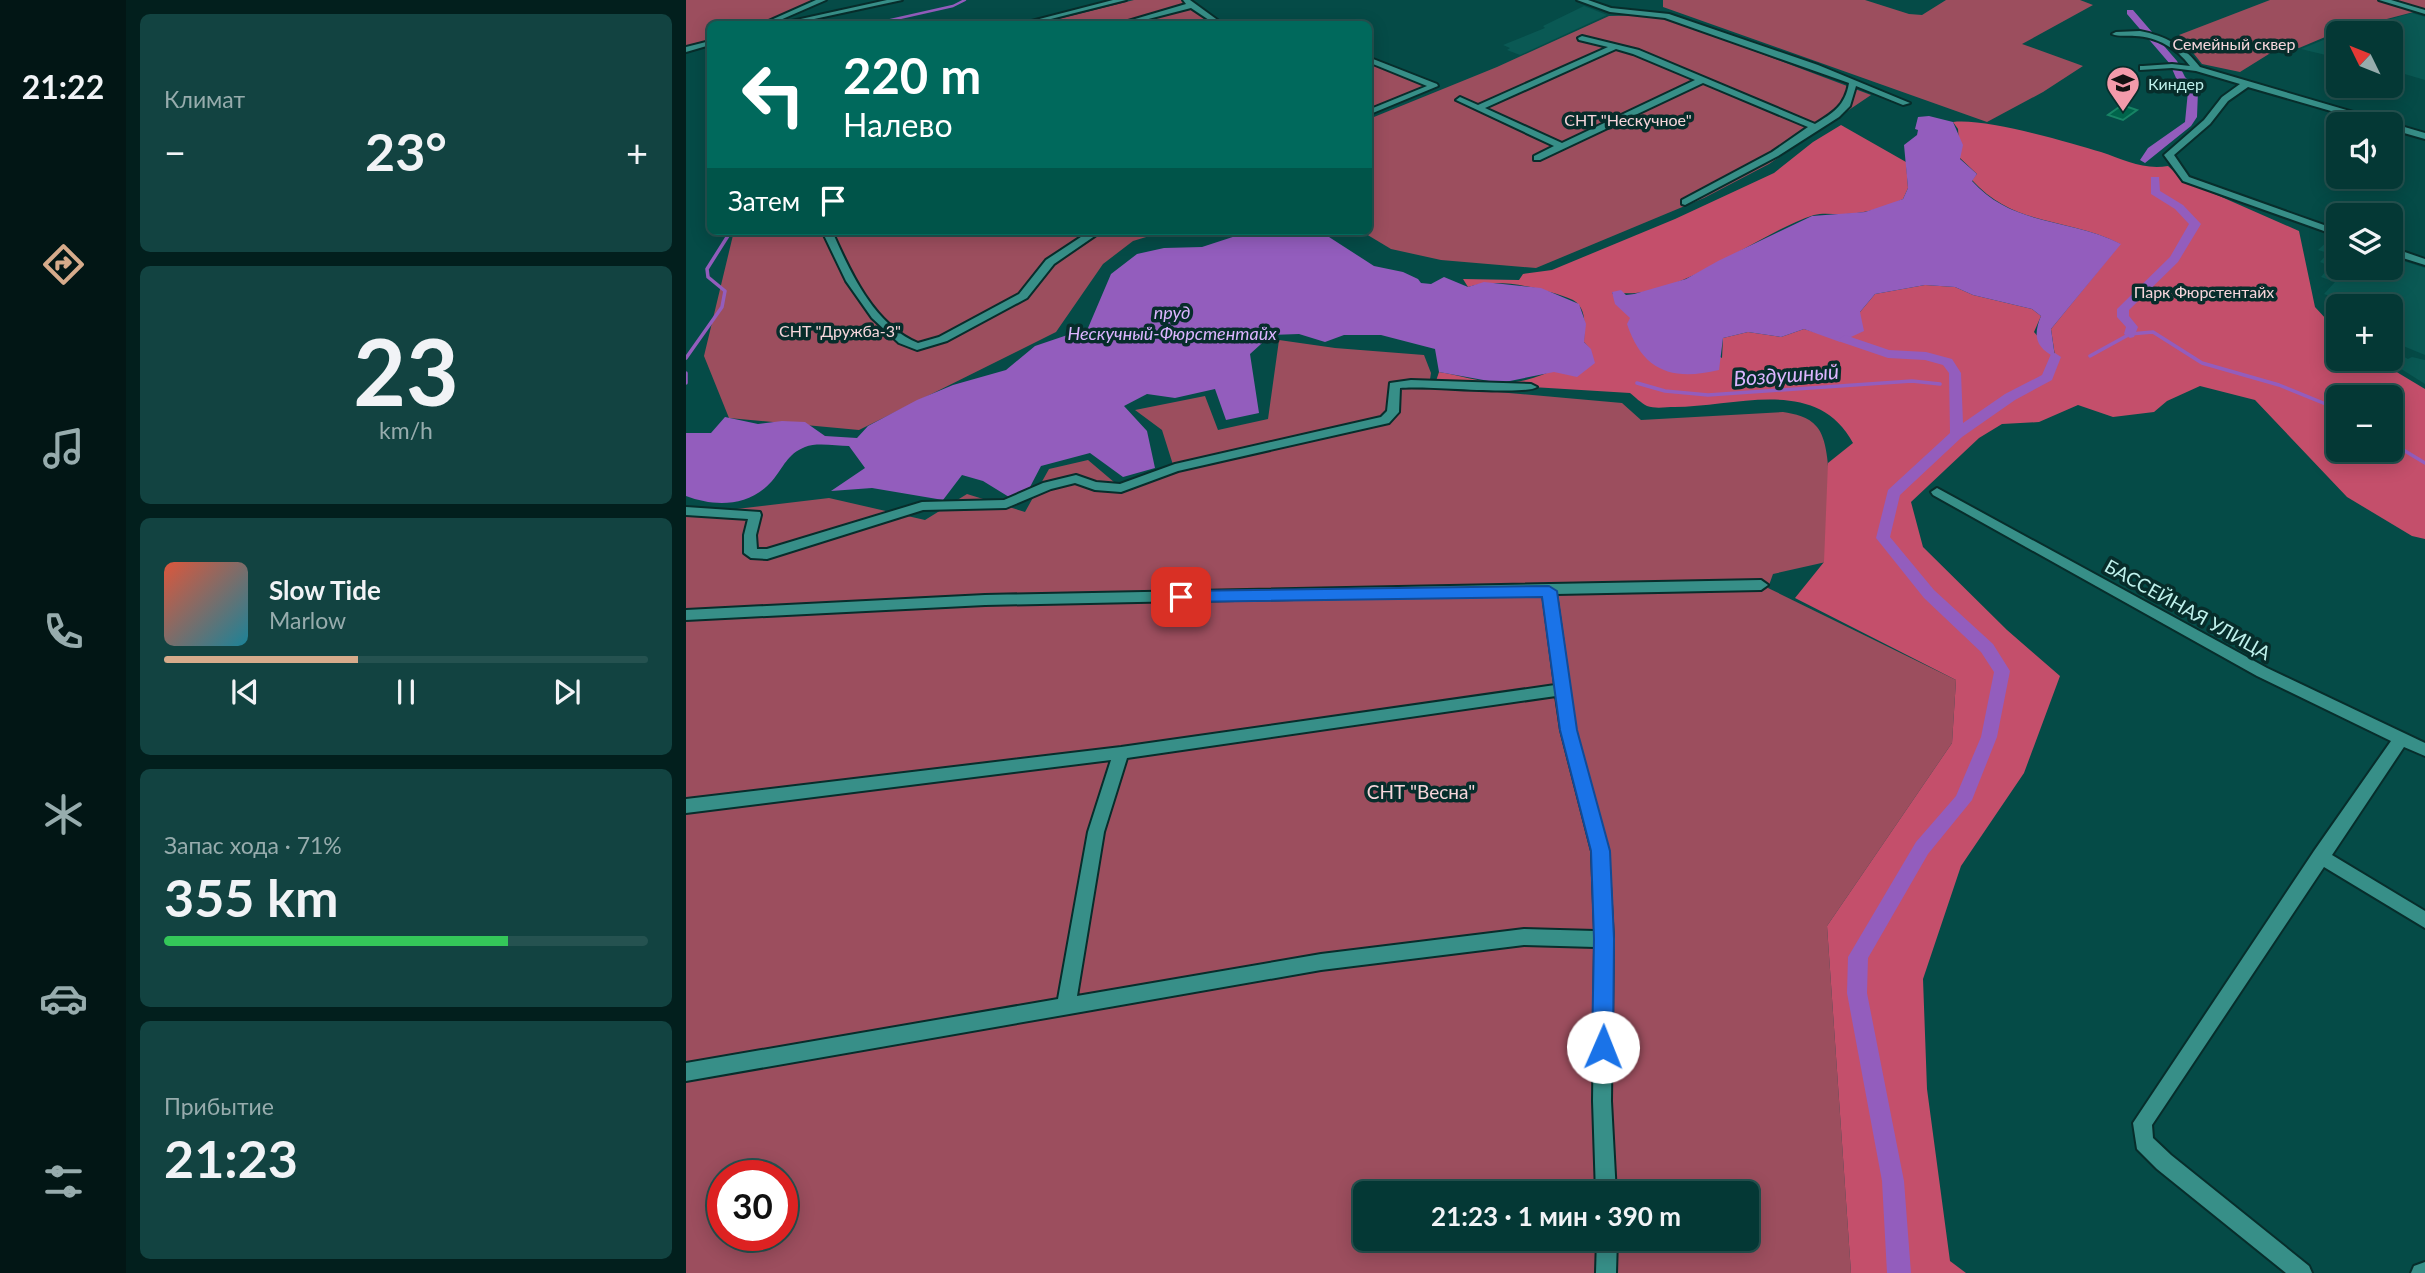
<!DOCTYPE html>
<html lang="ru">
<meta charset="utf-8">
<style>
:root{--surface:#043835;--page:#124341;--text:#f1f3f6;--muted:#97acad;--line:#255250;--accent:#d6ab8b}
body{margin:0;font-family:Lato,sans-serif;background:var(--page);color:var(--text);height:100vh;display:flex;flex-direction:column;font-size:26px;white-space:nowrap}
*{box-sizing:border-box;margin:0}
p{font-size:23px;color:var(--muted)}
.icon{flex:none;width:38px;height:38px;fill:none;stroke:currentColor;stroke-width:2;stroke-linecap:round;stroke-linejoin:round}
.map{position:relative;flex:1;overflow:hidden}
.side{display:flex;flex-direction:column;gap:14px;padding:14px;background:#021f1d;width:560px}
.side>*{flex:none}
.hud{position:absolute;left:21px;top:21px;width:665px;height:214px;border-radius:10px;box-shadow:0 4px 18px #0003,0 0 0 2px var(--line);background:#00695c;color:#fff;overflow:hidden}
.needle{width:46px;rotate:313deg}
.controls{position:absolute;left:1640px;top:21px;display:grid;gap:14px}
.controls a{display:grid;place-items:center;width:77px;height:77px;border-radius:10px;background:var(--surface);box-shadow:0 4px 18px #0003,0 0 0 2px var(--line);font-size:35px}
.speed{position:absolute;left:21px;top:1160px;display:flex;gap:14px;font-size:35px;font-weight:700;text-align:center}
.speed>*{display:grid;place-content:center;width:91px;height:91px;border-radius:50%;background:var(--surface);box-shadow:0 4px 18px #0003,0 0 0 2px var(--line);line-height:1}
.speed .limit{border:10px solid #d22;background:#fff;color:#111}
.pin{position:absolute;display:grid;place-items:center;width:60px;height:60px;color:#fff;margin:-30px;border-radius:14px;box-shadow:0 4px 10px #0006}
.me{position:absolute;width:77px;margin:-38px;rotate:1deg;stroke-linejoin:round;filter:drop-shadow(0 0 5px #0008)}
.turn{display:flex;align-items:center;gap:24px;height:147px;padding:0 21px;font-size:32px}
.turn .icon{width:91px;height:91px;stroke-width:2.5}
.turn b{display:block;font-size:49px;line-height:60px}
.then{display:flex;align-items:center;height:66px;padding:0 21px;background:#0003;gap:14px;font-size:26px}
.big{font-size:52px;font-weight:700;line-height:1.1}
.side .card{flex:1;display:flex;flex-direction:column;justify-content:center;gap:10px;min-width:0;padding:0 24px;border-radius:10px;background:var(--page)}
.side .dial{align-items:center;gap:0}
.dial b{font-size:91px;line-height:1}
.song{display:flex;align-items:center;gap:21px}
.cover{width:84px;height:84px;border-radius:10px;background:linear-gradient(135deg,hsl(10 70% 55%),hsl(190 70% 35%))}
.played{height:7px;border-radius:4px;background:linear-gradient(90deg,var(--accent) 40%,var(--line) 40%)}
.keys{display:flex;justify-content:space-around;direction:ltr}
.heat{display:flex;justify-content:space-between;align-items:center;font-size:38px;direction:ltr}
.charge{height:10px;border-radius:5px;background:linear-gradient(90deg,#34c759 71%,var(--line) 0)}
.trip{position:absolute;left:667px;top:1181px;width:406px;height:70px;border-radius:10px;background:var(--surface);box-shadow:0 4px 18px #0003,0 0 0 2px var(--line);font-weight:700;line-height:70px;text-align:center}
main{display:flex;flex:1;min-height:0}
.tabs{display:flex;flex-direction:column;width:126px;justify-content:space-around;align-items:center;background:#021615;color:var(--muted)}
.tabs .icon{width:49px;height:49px}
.tabs .selected{color:var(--accent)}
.tabs b{font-size:32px;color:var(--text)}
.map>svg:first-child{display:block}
</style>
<main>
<nav class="tabs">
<b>21:22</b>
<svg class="icon selected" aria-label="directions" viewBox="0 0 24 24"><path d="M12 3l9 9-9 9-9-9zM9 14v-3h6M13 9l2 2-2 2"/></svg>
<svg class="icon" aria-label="music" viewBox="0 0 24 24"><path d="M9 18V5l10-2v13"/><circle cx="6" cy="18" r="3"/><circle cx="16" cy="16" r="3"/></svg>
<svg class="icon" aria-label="phone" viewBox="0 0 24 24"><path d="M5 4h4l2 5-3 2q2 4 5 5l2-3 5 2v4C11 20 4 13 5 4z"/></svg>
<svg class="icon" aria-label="climate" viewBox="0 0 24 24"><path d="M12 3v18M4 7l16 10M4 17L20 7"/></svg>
<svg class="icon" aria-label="car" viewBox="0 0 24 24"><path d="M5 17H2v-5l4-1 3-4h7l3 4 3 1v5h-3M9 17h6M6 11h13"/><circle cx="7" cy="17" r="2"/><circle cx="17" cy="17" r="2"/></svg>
<svg class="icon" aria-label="filters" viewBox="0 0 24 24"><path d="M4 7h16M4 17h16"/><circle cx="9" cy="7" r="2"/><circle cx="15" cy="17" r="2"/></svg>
</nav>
<section class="side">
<div class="card"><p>Климат</p>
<div class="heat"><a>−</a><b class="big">23°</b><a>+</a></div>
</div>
<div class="card dial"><b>23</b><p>km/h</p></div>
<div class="card">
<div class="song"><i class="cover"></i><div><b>Slow Tide</b><p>Marlow</p></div></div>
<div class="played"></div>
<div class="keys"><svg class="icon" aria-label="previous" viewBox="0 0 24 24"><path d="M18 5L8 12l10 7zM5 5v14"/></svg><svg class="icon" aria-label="pause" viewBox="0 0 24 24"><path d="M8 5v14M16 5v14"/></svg><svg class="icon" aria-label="next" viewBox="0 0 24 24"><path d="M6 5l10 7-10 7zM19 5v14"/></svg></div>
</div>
<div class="card"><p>Запас хода · 71%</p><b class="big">355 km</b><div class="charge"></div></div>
<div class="card"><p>Прибытие</p><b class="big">21:23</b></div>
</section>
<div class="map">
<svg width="1739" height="1273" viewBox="0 0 1739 1273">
<rect width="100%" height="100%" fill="#054b47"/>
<g fill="#0a5954">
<path d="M 898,6 L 921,15 L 834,55 L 821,50 L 824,48 L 817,45 L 859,28 L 857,26 Z"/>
<path d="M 1726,13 L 1739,17 L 1739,80 L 1705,70 L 1704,33 L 1654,33 Z"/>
<path d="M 1652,34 L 1652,58 L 1615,49 Z"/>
<path d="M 1645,238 L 1652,240 L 1652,268 L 1704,268 L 1705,257 L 1739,268 L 1739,355 L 1705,341 L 1704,306 L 1652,306 L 1652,320 L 1649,319 L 1644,309 L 1649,298 L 1638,294 L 1649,282 L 1635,277 L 1644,266 L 1634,262 L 1642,253 L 1632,250 Z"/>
<path d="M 1713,354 L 1722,359 L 1726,357 L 1739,360 L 1739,384 L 1701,360 Z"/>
</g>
<g fill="#9c4e5e" fill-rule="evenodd">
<path d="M 0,0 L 136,0 L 77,24 L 24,24 L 24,42 L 0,50 Z"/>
<path d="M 448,0 L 496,0 L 536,24 L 352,24 Z"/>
<path d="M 977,0 L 1179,0 L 1223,14 L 1236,15 L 1260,0 L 1394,0 L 1407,5 L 1336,44 L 1397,66 L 1357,92 L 1301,122 L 977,7 Z"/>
<path d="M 1584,0 L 1739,0 L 1739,9 L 1651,32 L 1613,48 L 1599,44 L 1554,72 L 1516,64 L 1493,35 Z"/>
<path d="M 972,15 L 1185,95 L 1083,164 L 1018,198 L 850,268 L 755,260 L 705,249 L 675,231 L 682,231 L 683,119 L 811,67 L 923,16 Z"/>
<path d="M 683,62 L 743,88 L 683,113 Z"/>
<path d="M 48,231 L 480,231 L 447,241 L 417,264 L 370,332 L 173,430 L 43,418 L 18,356 Z"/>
<path d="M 593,340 L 649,348 L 738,355 L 745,373 L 743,386 L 936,403 L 955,420 L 1097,412 C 1109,414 1122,416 1131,427 C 1150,449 1141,532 1140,562 L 1087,574 L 1082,588 L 1270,680 L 1266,743 L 1141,926 L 1165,1273 L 0,1273 L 0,515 L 143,498 L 239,520 L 281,494 L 339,512 L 363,469 L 402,460 L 435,488 L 488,468 L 476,430 L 449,410 L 519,396 L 532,430 L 582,419 ZM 37,1176 L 96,1176 L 96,1236 L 37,1236 ZM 679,1194 L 1060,1194 L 1060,1239 L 679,1239 Z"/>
</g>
<path fill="#c44f6b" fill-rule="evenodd" d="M 1267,122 C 1300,118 1382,142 1415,152 C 1439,160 1457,170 1482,166 L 1497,180 L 1613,231 L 1629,307 L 1652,332 L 1652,359 L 1689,359 L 1739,389 L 1739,539 L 1726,536 L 1661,497 L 1569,400 L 1514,386 L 1481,401 L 1468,412 L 1427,417 L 1392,405 L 1353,422 L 1316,424 L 1293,438 L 1225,502 L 1237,547 L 1321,630 L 1374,676 L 1338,773 L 1275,866 L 1237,979 L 1241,1089 L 1264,1261 L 1280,1273 L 1165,1273 L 1141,926 L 1266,743 L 1270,680 L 1109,598 L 1138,562 L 1142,463 L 1167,443 C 1131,375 1049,407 988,407 C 981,407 969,409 961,406 C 955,403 949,397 944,393 L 750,381 L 753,372 C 772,375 793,382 813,383 C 846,384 878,366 905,350 L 898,342 C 898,327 902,309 887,300 C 858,288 812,277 782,287 L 777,279 L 833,280 L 837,274 L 866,270 L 989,219 L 1088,173 L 1127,142 L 1155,125 L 1220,162 L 1222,188 L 1217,199 C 1199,208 1179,213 1160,214 C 1149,215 1139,212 1128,215 C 1069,234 988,304 926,292 L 928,297 L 1036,358 L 1037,338 L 1062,332 L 1095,337 L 1118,329 L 1135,334 L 1174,312 L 1189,294 L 1239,285 L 1269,287 L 1287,295 L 1346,309 L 1355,316 L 1348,332 L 1369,356 L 1365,329 L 1434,244 C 1384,217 1329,228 1286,180 L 1291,174 L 1274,158 L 1272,129 ZM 1652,397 L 1704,397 L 1704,450 L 1652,450 Z"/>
<g fill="#935dbd">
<path d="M 1243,116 L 1267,122 L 1277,145 L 1274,159 L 1291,174 L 1286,181 C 1327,227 1385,218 1435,244 L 1365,329 L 1369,357 C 1349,347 1347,335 1355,316 L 1346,309 L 1287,295 L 1269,287 L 1239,285 L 1189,294 L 1174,312 L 1178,331 L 1154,342 L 1118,329 L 1095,337 L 1062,332 L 1037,338 L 1033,370 C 987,381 957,372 941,324 L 944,318 L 929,304 L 926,292 L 935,290 L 940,295 L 948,294 L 1000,279 L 1032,261 L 1126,216 L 1179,212 L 1217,199 L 1222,188 L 1218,145 L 1231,135 L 1232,130 L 1229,129 L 1232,117 Z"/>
<path d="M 562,232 L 643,237 L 688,266 L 717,272 L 732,279 L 735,283 L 745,284 L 758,277 L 782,287 L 798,282 L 855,288 L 893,304 L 900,324 L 898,342 L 905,349 L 909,363 L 891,377 L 868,372 L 814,383 L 753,372 L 749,349 L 695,335 L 658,335 L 639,342 L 613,334 L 585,335 L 564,354 L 573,413 L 540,420 L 529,389 L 489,398 L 461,394 L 438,406 L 461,431 L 469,468 L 437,477 L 404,453 L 355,466 L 344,487 L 323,497 L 297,481 L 276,475 L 257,500 L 186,488 L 145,491 L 179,468 L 163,446 C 150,446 131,442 119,447 C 101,454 98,467 86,481 C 63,507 29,507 0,496 L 0,433 L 25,433 L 39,417 L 72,424 L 96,421 L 119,422 L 139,436 L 171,438 L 182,426 L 231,400 L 267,385 L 320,370 L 349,346 L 402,328 L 425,274 L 451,254 L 478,248 L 516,247 Z"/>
</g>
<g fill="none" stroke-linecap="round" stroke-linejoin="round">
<path stroke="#935dbd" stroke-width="2.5" d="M 187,24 L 267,6 L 279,0"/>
<g stroke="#935dbd" stroke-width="3.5">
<path d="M 1404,356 L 1444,334 L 1467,332 L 1516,363 L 1593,385 L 1652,409"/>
<path d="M 0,358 L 36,307 L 39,291 L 22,277 L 21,269 L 45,231"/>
<path d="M 0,373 L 0,383"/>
<path d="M 951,383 L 979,391 L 1022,395 L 1226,381 L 1254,384"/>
<path d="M 1704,442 L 1739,463"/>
</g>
<g fill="#935dbd" fill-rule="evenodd">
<path d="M 1441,10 L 1447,10 L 1491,61 L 1499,77 L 1512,91 L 1511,117 L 1505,126 L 1459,163 L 1454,160 L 1462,148 L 1499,122 L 1502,91 L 1490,78 L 1484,64 L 1441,14 Z"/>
<path d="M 1465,177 L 1473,177 L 1474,191 L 1497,205 L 1515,224 L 1492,262 L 1443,310 L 1443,316 L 1452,327 L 1448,337 L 1444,338 L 1438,334 L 1440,327 L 1431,317 L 1431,309 L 1484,257 L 1503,224 L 1489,209 L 1465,194 Z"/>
<path d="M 1159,335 L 1203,350 L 1240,352 L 1266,359 L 1275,373 L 1277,423 L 1319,394 L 1356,375 L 1365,354 L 1369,353 L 1375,357 L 1366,380 L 1329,400 L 1276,437 L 1214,495 L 1204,537 L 1248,590 L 1307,644 L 1324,671 L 1311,737 L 1286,800 L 1242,854 L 1182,958 L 1181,993 L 1218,1181 L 1225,1273 L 1201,1273 L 1196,1181 L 1161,993 L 1162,957 L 1230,842 L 1270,796 L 1295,737 L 1308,672 L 1295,652 L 1238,598 L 1190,538 L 1202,490 L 1264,433 L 1263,373 L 1257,365 L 1239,360 L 1202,358 L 1155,342 L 1153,339 Z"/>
</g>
</g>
<path fill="#00644b" stroke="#178465" stroke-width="2" d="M 1436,105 L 1451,110 L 1437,120 L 1422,115 Z"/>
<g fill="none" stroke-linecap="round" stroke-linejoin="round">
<g stroke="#072d2b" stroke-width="4">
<g id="minor">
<path d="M 130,0 L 140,0 L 85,24 L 76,24 Z"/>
<path d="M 201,0 L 216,0 L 105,24 L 92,24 Z"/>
<path d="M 427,0 L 440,0 L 345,24 L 334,24 Z"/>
<path d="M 497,0 L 504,0 L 537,24 L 529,24 L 505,8 L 443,24 L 432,24 L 500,4 Z"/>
<path d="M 891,0 L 902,0 L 925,8 L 983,14 L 1132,65 L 1224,103 L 1217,105 L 1170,86 L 1164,106 L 1153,117 L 1092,156 L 999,205 L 996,204 L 996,200 L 1086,152 L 1122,127 L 1017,83 L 854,160 L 848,160 L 848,156 L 868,146 L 770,100 L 774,97 L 792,105 L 922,47 L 893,40 L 892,38 L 896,36 L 953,50 L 1129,124 C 1147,113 1159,106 1163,83 L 979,18 L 924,12 ZM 930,49 L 947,54 L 1009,80 L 876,143 L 799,108 Z"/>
<path d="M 1693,0 L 1705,0 L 1739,10 L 1739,14 Z"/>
<path d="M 1454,31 C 1480,36 1498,46 1514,67 L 1739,133 L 1739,139 L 1704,129 L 1704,124 L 1690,124 L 1562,87 L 1542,101 L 1524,124 L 1488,155 L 1503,177 L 1652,230 L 1652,236 L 1497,181 L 1478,155 L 1518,120 L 1536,97 L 1554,84 L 1510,71 L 1486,68 L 1454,70 L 1454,66 L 1457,66 L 1486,64 L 1504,66 C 1491,48 1471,37 1449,36 C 1441,35 1433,37 1426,34 L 1430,32 Z"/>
<path d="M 24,41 L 24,45 L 0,52 L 0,47 Z"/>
<path d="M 682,57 L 751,84 L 752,86 L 682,115 L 682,110 L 741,86 L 682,62 Z"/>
<path d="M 136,231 L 146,231 C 164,272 188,325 232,343 L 253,337 L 333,294 L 360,260 L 404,231 L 416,231 L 368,264 L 341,298 L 261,341 L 231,350 L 213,343 L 186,318 L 160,281 Z"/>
<path d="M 1704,247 L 1739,259 L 1739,265 L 1704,254 Z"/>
<path d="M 725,380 L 845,384 L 851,387 C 839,396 739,385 714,388 L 713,412 L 703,423 L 492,471 L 435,492 L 409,490 L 389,483 L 365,489 L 320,508 L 237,510 L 81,559 L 65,558 L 58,553 L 58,535 L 62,519 L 0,515 L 0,507 L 74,512 L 75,515 L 70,535 L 71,549 L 81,549 L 236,502 L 318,500 L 357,483 L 390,475 L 410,482 L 434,484 L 489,464 L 695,417 L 701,411 L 704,383 Z"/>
<path d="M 1251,488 L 1581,668 L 1739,743 L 1739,756 L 1718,747 L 1646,855 L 1739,911 L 1739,928 L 1638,867 L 1466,1125 L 1467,1138 L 1485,1155 L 1623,1266 L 1626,1273 L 1600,1273 L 1471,1169 L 1451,1149 L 1447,1123 L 1628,851 L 1705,741 L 1571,676 L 1247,495 L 1245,492 Z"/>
<path d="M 1075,580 L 1082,585 L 1075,590 L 870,594 L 889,730 L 922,851 L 927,939 L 925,1101 L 930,1194 L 910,1194 L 907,1101 L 909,947 L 838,945 L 635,970 L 0,1081 L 0,1063 L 372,999 L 402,832 L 425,760 L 0,813 L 0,799 L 435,747 L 869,685 L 857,594 L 299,605 L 0,620 L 0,610 L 299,595 ZM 870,696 L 875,730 L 906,851 L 909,931 L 838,929 L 635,954 L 391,996 L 418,832 L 441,758 Z"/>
<path d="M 911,1239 L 931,1239 L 930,1273 L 910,1273 Z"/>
<path d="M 1739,1262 L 1739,1273 L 1725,1273 L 1728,1266 Z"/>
</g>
</g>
<use href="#minor" fill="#378f88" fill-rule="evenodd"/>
</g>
<path fill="#1a73e8" stroke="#114b97" stroke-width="2" d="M 863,586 L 871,591 L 891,730 L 924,851 L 928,939 L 927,1047 L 924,1054 L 917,1057 L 909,1054 L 906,1047 L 908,939 L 905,851 L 874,730 L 856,597 L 495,602 L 487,597 L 495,591 Z"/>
<defs>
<g id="school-pin" transform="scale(1.75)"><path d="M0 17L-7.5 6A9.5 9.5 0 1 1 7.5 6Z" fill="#f39aaa" stroke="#072d2b"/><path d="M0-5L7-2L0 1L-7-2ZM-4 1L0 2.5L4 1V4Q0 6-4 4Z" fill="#111"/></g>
</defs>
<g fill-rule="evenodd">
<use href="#school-pin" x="1437" y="83"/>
</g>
<g text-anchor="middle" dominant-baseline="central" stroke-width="7" stroke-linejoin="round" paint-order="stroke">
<g font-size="16" fill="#f6d6db" stroke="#072d2b">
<text x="1548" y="43">Семейный сквер</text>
<text x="942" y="119">СНТ "Нескучное"</text>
<text x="1518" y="291">Парк Фюрстентайх</text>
<text x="154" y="330">СНТ "Дружба-3"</text>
</g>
<g font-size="16" fill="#bff1ec" stroke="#072d2b" text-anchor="start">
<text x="1462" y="83">Киндер</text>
</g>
<g font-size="18" font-style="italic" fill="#dcb5ff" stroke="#072d2b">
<text x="486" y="312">пруд<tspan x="486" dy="21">Нескучный-Фюрстентайх</tspan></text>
</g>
<g font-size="19" fill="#bff1ec" stroke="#072d2b">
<text transform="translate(1502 609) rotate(29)">БАССЕЙНАЯ УЛИЦА</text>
</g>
<g font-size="19" fill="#f6d6db" stroke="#072d2b">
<text x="735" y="791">СНТ "Весна"</text>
</g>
<g font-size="21" font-style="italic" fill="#dcb5ff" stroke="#072d2b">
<text transform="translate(1100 374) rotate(-4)">Воздушный</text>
</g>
</g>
</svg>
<div class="controls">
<a><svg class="needle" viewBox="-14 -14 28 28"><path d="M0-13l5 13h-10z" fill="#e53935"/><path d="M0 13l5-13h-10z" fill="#97acad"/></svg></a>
<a><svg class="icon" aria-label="sound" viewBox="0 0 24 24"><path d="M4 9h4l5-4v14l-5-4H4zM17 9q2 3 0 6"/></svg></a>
<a><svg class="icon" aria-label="layers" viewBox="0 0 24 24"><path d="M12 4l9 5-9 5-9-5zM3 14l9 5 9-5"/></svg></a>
<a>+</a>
<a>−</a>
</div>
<div class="speed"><div class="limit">30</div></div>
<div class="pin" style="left:495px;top:597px;background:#d93025"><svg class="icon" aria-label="arrive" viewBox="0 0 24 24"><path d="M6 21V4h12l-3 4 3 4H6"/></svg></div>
<svg class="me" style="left:917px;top:1047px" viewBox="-20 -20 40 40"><circle r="19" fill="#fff"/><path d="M0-13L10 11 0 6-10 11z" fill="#1a73e8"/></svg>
<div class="trip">21:23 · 1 мин · 390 m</div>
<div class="hud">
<div class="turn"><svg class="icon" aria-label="left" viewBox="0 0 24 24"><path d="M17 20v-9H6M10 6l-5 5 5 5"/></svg><div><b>220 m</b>Налево</div></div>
<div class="then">Затем<svg class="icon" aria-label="arrive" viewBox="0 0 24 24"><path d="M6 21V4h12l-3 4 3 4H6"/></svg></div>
</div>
</div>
</main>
